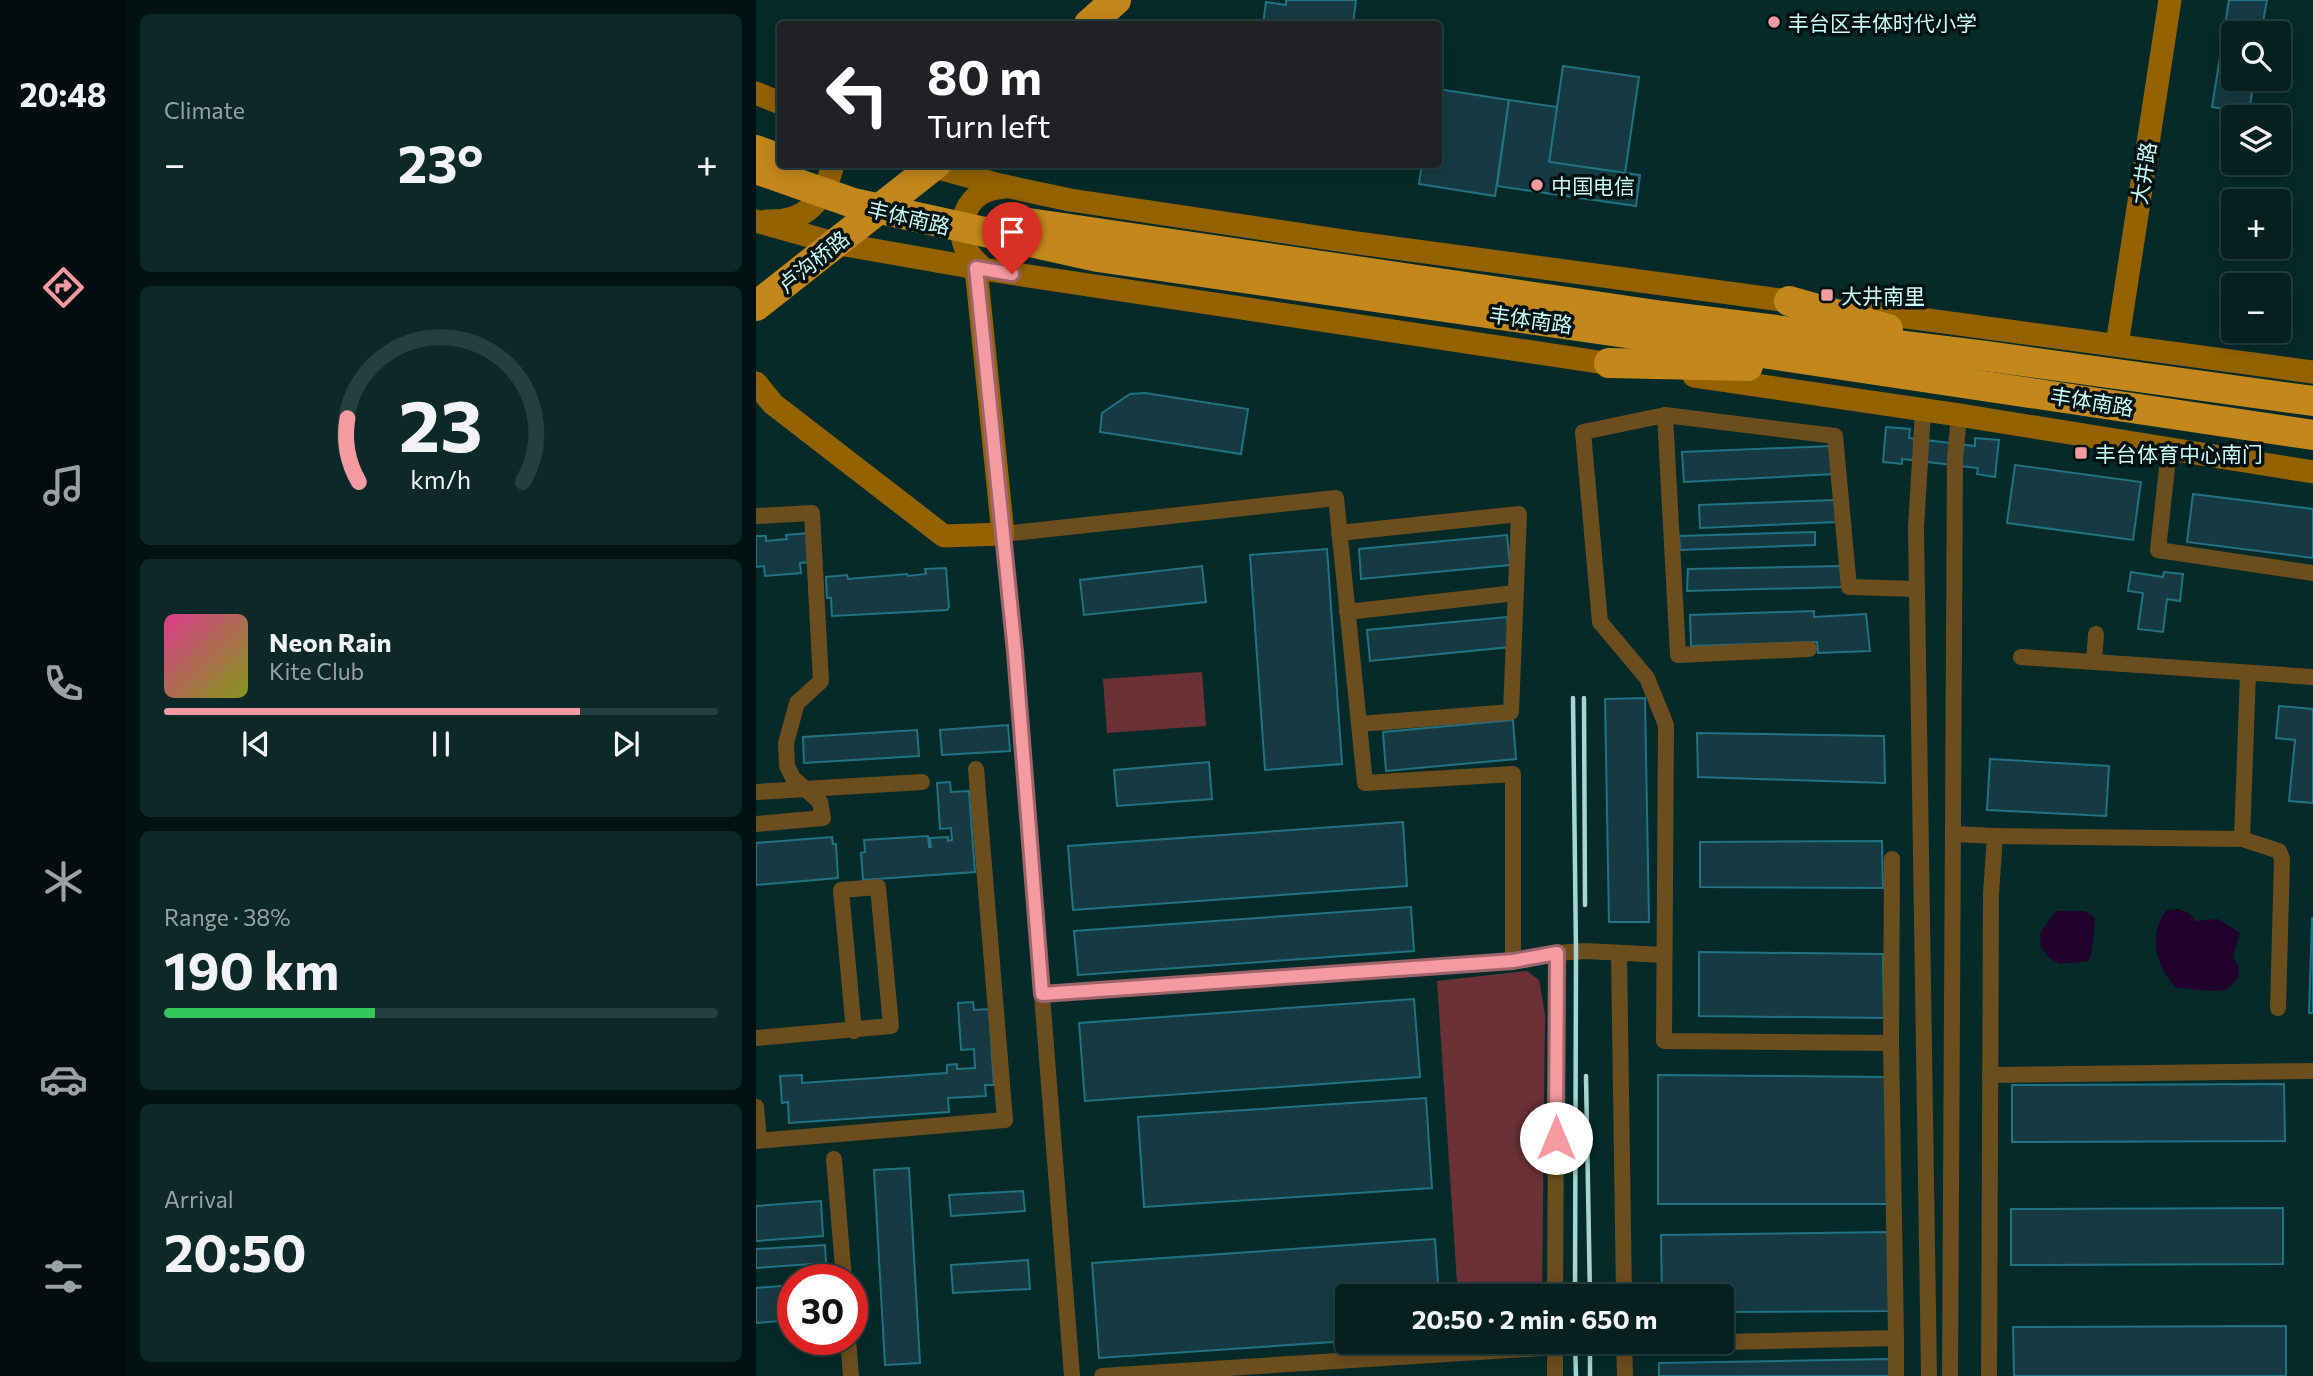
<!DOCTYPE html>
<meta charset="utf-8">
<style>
:root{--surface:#042020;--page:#0d2829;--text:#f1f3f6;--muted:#97a3a5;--line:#253e3e;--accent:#f49aa1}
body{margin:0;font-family:Commissioner,"Noto Sans SC",sans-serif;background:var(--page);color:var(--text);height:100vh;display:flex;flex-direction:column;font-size:26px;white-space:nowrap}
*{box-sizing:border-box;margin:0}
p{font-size:23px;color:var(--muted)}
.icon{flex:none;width:38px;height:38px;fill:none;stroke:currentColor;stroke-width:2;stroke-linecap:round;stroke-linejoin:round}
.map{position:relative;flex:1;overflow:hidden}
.panel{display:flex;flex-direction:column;gap:14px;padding:14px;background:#021212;width:630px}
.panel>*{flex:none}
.hud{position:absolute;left:21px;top:21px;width:665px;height:147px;border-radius:7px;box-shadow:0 4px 18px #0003,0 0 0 2px var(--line);background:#202124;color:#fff;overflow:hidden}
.fabs{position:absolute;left:1465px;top:21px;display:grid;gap:14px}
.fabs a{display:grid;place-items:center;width:70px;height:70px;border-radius:7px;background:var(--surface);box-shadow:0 4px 18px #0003,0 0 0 2px var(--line);font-size:35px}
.speed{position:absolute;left:21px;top:1264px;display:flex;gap:14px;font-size:35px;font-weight:700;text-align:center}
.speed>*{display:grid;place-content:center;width:91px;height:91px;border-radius:50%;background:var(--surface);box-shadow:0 4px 18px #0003,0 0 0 2px var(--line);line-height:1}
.speed .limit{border:10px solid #d22;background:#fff;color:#111}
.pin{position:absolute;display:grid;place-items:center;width:60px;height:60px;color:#fff;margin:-72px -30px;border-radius:50% 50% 50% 0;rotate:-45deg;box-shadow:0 0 7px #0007}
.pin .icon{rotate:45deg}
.me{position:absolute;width:77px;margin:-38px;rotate:0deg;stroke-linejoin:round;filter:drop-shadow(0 0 5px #0008)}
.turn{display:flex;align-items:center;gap:24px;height:147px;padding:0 35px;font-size:32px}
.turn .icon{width:91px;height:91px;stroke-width:2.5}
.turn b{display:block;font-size:49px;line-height:60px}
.big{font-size:52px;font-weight:700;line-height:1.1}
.panel .tile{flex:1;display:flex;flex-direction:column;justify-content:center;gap:10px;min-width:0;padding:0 24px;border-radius:10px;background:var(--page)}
.panel .dial{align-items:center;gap:0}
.dial svg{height:182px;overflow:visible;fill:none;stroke:var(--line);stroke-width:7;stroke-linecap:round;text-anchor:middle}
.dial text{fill:var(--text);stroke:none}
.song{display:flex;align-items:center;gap:21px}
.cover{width:84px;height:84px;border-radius:10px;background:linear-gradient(135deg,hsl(330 70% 55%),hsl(70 70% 35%))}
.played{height:7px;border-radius:4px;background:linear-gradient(90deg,var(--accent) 75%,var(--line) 75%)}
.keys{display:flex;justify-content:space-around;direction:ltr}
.heat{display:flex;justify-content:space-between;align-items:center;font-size:38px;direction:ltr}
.charge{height:10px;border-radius:5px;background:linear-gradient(90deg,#34c759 38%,var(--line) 0)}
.trip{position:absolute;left:579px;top:1284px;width:399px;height:70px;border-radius:7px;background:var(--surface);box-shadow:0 4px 18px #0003,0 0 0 2px var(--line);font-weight:700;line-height:70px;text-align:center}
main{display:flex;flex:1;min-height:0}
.dock{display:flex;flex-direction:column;width:126px;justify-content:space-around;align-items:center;background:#020d0d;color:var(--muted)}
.dock .icon{width:49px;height:49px}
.dock .selected{color:var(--accent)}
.dock b{font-size:32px;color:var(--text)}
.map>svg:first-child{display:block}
</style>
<main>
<nav class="dock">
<b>20:48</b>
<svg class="icon selected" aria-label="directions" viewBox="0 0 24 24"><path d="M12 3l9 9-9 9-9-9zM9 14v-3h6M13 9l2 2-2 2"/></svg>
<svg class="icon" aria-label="music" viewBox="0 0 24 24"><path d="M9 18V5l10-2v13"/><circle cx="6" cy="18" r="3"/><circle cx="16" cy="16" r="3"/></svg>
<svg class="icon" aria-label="phone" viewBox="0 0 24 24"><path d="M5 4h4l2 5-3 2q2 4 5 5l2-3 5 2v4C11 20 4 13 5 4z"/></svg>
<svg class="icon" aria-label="climate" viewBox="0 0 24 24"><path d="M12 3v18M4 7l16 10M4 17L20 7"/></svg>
<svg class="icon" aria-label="car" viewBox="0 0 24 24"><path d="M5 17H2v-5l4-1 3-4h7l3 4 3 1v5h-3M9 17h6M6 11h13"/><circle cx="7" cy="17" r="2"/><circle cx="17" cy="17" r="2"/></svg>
<svg class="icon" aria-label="filters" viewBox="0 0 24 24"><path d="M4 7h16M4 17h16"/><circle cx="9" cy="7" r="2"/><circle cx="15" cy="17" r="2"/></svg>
</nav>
<section class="panel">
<div class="tile"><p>Climate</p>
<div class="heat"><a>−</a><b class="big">23°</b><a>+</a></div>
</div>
<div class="tile dial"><svg viewBox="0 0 100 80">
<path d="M14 69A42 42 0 1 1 86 69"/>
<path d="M14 69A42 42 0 0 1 9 41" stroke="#f49aa1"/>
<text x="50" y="56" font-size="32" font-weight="700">23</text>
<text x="50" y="72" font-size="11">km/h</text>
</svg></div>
<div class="tile">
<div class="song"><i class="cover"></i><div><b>Neon Rain</b><p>Kite Club</p></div></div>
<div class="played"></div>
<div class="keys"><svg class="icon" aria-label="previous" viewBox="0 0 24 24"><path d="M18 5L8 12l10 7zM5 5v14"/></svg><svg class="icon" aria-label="pause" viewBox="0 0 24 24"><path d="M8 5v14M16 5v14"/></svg><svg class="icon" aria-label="next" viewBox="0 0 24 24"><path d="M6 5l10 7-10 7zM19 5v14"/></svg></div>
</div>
<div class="tile"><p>Range · 38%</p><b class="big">190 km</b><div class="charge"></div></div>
<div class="tile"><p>Arrival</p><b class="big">20:50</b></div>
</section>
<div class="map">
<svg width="1557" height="1376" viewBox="0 0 1557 1376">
<rect width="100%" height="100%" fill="#052a2a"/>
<g fill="#6c3137">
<path d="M 446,672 L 450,726 L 351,733 L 347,679 Z"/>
<path d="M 771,971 L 783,980 L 789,1014 L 786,1297 L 702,1297 L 681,981 Z"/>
</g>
<g fill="#20022c">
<path d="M 1422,909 L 1433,913 L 1440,921 L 1462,919 L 1484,933 L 1477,956 L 1483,968 L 1483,977 L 1471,990 L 1454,991 L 1419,987 C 1400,965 1391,934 1411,910 Z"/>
<path d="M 1300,911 L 1329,911 L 1339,918 L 1336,951 L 1333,961 L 1304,964 L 1295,959 L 1285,948 L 1284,933 Z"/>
</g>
<g fill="#163a42" stroke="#1f7384" stroke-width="2">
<path d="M 530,0 L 600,0 L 597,24 L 507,24 L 510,2 L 530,5 Z"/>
<path d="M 1473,0 L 1511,0 L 1505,33 L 1477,33 L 1477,79 L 1498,79 L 1493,113 L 1456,107 Z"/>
<path d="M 807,66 L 883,77 L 869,173 L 793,162 Z"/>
<path d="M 682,89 L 753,100 L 739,196 L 663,184 L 666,164 L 682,164 Z"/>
<path d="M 753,100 L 801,107 L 793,162 L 884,175 L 880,206 L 741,186 Z"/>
<path d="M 389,393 L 492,409 L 485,454 L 344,432 L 346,413 L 374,394 Z"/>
<path d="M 1130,427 L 1154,429 L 1153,438 L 1219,446 L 1219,438 L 1243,440 L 1239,477 L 1221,474 L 1222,468 L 1146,459 L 1146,464 L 1127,462 Z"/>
<path d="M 1075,446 L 1078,474 L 928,482 L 926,452 Z"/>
<path d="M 1259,465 L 1385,482 L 1377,540 L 1251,523 Z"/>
<path d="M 1437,494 L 1557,509 L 1557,558 L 1431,542 Z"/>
<path d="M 1079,500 L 1081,522 L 944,528 L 943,505 Z"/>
<path d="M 1059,532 L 1059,545 L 924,550 L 923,536 Z"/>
<path d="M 52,533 L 54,562 L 44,563 L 45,573 L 9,576 L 8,566 L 0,567 L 0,536 L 10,536 L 10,541 L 31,539 L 30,535 Z"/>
<path d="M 751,535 L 754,565 L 605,579 L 603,549 Z"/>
<path d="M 571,549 L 586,764 L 509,770 L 494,555 Z"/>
<path d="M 446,566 L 450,602 L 328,615 L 324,580 Z"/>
<path d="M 1085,566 L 1087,587 L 931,591 L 932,569 Z"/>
<path d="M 190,568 L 193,607 L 191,610 L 76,616 L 75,598 L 71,598 L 70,577 L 91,575 L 92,579 L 151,574 L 152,576 L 170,574 L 169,569 Z"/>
<path d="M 1375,572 L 1407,577 L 1408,572 L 1427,574 L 1424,601 L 1411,599 L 1407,632 L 1382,629 L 1387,593 L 1372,591 Z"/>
<path d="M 1058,611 L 1058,617 L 1110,614 L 1114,651 L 1062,653 L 1061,642 L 935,646 L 934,615 Z"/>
<path d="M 751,617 L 754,647 L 614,661 L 611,630 Z"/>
<path d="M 889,698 L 893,922 L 853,922 L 849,699 Z"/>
<path d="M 1523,706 L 1557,709 L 1557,803 L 1533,801 L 1539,740 L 1520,738 Z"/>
<path d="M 757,720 L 760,759 L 630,771 L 627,732 Z"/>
<path d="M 252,725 L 254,751 L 186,755 L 184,730 Z"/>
<path d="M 161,730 L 163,756 L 48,763 L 47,737 Z"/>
<path d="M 941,733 L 1128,736 L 1129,783 L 942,777 Z"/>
<path d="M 1234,759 L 1353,766 L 1350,816 L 1231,810 Z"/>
<path d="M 453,762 L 456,799 L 361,806 L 358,770 Z"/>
<path d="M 194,782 L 195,792 L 213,791 L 219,872 L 107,880 L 105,853 L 109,852 L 108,840 L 172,836 L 173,847 L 175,847 L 174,838 L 192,837 L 192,841 L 196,840 L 195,828 L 184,829 L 181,783 Z"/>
<path d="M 647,822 L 651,886 L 317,910 L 312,846 Z"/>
<path d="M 76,837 L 77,844 L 80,844 L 82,878 L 0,885 L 0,843 Z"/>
<path d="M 1126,841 L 1127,888 L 944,887 L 944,842 Z"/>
<path d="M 655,907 L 658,951 L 322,975 L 318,931 Z"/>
<path d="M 1556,918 L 1557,918 L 1557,1013 L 1553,1013 Z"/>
<path d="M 943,952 L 1127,954 L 1128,1018 L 943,1016 Z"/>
<path d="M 658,999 L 664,1077 L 329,1101 L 323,1023 Z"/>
<path d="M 217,1002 L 218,1010 L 233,1009 L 238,1085 L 229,1085 L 230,1096 L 192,1098 L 193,1112 L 33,1123 L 32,1102 L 26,1103 L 24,1076 L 46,1075 L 46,1083 L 191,1073 L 191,1065 L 201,1064 L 201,1069 L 219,1068 L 218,1049 L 205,1050 L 202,1003 Z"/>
<path d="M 902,1075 L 1133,1077 L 1132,1204 L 902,1204 Z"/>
<path d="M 1528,1084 L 1529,1141 L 1256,1142 L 1256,1085 Z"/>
<path d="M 670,1098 L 676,1188 L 388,1207 L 382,1117 Z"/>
<path d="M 153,1168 L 164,1363 L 129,1365 L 118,1170 Z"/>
<path d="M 267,1191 L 269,1211 L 195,1216 L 193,1195 Z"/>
<path d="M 65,1201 L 67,1236 L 0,1241 L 0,1206 Z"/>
<path d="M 1527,1208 L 1527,1264 L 1255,1265 L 1255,1209 Z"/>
<path d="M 1134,1232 L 1136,1311 L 966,1312 L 966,1297 L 906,1297 L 905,1235 Z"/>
<path d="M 679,1239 L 683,1297 L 592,1297 L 592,1341 L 343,1358 L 336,1263 Z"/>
<path d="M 69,1245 L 70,1263 L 0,1268 L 0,1249 Z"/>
<path d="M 272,1260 L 274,1289 L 197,1293 L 195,1265 Z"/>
<path d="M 37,1285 L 37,1320 L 0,1323 L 0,1288 Z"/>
<path d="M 1530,1326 L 1530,1376 L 1258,1376 L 1257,1327 Z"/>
<path d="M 1133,1359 L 1134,1376 L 903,1376 L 903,1363 Z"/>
</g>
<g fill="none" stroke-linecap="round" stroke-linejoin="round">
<g stroke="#6c4d1e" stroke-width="16">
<path d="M 1167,410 L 1160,528 L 1173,1376"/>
<path d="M 909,415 L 827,432 L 844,622 L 891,678 L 910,725 L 908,1041 L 1135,1043 L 1136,859"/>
<path d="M 1413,450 L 1402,550 L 1557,573"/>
<path d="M 0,516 L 56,513 L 65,681 L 41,703 L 30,743 L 31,766 L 37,778 L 64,802 L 67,818 L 0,824"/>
<path d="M 583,533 L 763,514 L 755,712 L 603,724"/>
<path d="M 591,612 L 759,593"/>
<path d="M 1053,649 L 922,655 L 909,415 L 1079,436 L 1093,587 L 1161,589"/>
<path d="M 1265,657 L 1557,677"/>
<path d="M 1338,662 L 1340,634"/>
<path d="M 0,792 L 166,782"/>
<path d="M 1199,834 L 1239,836 L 1235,894 L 1233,1376"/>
<path d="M 1239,836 L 1486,839 L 1492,673"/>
<path d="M 1486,839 L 1523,851 L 1526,859 L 1522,1008"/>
<path d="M 801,953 L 829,951 L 908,955"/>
<path d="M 863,954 L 868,1297"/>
<path d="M 286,994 L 757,961"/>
<path d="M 0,1038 L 135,1026 L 122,887 L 85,890 L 98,1031"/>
<path d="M 1234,1075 L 1557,1071"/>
<path d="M 0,1107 L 3,1140"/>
<path d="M 0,1141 L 249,1120 L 220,769"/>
<path d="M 78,1159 L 88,1279"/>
<path d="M 1140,1338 L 1140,1376"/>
<path d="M 92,1339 L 95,1376"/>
<path d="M 868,1342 L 869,1376"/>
<path d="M 966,1342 L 1140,1338 L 1135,1043"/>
<path d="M 316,1376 L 259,652 L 247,534 L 580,498 L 609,783 L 757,774 L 757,961 L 801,953 L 799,1297"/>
<path d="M 346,1376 L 834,1345 L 953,1342"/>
<path d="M 799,1376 L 799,1342"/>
<path d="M 1194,1376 L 1199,459 L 1203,415"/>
</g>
<g stroke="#946300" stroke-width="23">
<path d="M 0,93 L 24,103"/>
<path d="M 167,164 L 244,185 L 314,200 L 595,242 L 1047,303"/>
<path d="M 0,221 L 78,243 L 220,268 L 869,366"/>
<path d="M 10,221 C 50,223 68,201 77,164"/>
<path d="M 228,270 C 223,264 214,257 210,249 C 200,228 209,197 233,190 C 238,188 244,188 249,187"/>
<path d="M 1106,311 L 1557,372"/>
<path d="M 1361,345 L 1414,0"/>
<path d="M 938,376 L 1203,415 L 1557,472"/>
<path d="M 0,383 L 17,404 L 188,536 L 247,534 L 220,268"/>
</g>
<g stroke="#c4871b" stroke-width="30">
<path d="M 333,24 L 360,0"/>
<path d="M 0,150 L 24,159"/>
<path d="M 1033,301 L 1132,329"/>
<path d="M 0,306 L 180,164"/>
<path d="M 907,316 L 1230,356 L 1557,401"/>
<path d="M 905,338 L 1557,435"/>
<path d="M 853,363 L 992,366"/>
</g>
<g stroke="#a5d5d4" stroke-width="4.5">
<path d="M 817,698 L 820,952 L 819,1297"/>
<path d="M 828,698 L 829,905"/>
<path d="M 830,1076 L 834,1297"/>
<path d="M 819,1342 L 820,1376"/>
<path d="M 834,1376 L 834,1342"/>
</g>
<g stroke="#c4871b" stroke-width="30">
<path d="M 0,169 L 97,203 L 342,257 L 905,338"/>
<path d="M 273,223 L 907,316"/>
</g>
</g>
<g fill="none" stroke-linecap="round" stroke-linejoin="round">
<g stroke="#9f6469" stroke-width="18">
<path id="route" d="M 256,274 L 220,268 L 259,652 L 286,994 L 757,961 L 801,953 L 800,1138"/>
</g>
<use href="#route" stroke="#f49aa1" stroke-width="12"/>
</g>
<g fill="#f49aa1" stroke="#011" stroke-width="2.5">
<circle cx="1018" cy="22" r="7"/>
<circle cx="781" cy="185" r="7"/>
<rect x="1064" y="288" width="14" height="14" rx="3.5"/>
<rect x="1318" y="446" width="14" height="14" rx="3.5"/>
</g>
<g text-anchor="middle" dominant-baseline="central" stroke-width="7" stroke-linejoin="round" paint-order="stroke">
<g font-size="21" fill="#c9fbfa" stroke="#011" text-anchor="start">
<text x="1032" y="22">丰台区丰体时代小学</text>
<text x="795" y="185">中国电信</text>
<text x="1085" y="295">大井南里</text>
<text x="1339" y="453">丰台体育中心南门</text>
</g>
<g font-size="21" fill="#c9fbfa" stroke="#011">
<text transform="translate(1387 173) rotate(-81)">大井路</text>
<text transform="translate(153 217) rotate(13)">丰体南路</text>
<text transform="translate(57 261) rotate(-39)">卢沟桥路</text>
<text transform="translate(775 319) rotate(8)">丰体南路</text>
<text transform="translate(1336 401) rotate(9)">丰体南路</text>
</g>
</g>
</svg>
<div class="fabs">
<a><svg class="icon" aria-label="search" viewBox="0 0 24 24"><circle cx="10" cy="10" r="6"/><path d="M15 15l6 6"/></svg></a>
<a><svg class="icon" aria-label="layers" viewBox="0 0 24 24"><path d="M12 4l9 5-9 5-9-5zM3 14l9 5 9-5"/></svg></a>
<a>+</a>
<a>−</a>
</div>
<div class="speed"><div class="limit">30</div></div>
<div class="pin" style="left:256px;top:274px;background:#d93025"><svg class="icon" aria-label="arrive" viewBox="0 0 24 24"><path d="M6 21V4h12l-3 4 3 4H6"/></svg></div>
<svg class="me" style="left:800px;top:1138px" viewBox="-20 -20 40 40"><circle r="19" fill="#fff"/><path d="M0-13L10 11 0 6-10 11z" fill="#f49aa1"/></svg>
<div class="trip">20:50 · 2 min · 650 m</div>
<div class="hud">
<div class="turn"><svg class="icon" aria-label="left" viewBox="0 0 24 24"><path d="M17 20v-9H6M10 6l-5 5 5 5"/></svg><div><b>80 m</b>Turn left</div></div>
</div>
</div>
</main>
